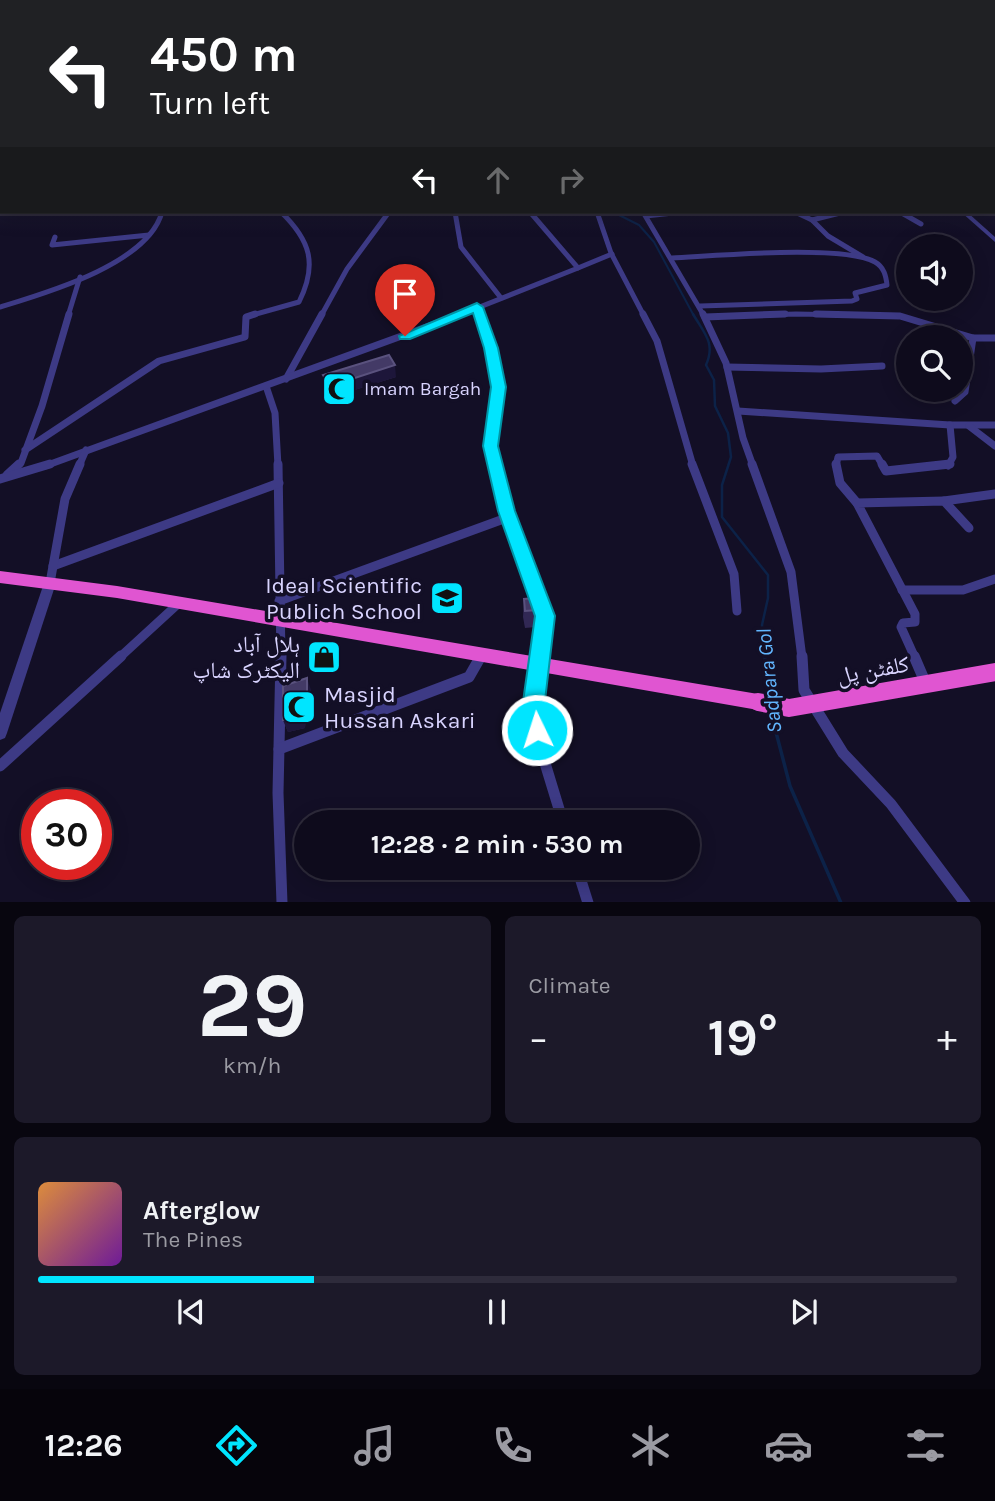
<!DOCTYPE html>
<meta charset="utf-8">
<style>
:root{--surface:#0e0b1c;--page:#1c1929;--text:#f1f3f6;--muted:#9b9ba3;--line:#2e2b3b;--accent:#00e5ff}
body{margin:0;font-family:Karla,"Noto Naskh Arabic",sans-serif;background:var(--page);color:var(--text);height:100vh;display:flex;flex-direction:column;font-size:26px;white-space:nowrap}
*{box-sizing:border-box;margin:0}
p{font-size:23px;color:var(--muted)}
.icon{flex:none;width:38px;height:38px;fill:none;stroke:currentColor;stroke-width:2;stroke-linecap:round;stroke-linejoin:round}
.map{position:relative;height:902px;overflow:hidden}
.details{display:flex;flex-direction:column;gap:14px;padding:14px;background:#08060f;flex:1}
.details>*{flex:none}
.hud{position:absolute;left:0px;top:0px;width:996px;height:214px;box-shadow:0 4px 18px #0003,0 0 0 2px var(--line);background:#202124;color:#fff;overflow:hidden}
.buttons{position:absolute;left:896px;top:234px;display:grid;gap:14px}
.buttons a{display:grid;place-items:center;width:77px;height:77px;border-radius:50%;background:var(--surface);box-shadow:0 4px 18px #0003,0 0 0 2px var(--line);font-size:35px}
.speed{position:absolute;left:21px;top:789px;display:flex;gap:14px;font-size:35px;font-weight:700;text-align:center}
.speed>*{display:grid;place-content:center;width:91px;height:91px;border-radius:50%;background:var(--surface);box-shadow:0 4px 18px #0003,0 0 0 2px var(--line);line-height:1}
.speed .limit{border:10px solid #d22;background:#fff;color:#111}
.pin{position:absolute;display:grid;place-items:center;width:60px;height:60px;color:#fff;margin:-72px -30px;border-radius:50% 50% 50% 0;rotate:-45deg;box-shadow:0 0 7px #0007}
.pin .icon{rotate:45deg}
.me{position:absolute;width:77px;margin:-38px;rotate:356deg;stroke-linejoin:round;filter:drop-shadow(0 0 5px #0008)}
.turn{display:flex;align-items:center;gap:24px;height:147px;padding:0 35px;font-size:32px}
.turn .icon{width:91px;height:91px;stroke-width:2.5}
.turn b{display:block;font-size:49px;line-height:60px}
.lanes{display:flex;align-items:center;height:66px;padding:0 35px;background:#0003;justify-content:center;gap:35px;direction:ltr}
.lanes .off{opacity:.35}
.big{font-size:52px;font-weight:700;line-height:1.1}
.details .widget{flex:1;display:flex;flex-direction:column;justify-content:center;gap:10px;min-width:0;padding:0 24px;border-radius:10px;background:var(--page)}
.details .dial{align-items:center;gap:0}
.dial b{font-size:91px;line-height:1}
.song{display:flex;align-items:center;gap:21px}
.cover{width:84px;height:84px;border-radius:10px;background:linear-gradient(135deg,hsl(30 70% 55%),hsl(280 70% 35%))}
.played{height:7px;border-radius:4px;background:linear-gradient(90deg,var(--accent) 30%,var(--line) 30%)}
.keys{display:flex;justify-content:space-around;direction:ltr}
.heat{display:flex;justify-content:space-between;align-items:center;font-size:38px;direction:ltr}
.details .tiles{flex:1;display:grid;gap:14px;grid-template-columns:1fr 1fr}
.widget:last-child{grid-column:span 2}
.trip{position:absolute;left:294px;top:810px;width:406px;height:70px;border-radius:35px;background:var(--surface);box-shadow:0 4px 18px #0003,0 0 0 2px var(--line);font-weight:700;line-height:70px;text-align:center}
.menu{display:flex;height:112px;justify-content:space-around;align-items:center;background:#06040b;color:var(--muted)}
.menu .icon{width:49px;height:49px}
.menu .active{color:var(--accent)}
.menu b{font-size:32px;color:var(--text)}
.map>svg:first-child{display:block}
</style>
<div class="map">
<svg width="995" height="903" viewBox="0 0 995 903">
<rect width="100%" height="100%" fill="#130f26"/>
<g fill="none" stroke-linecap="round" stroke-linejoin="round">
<path stroke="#0c2248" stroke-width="2" d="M 613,212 L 639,225 L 654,242 L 694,316"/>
<path stroke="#0c2248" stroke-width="2.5" d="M 693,314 C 704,333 716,343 706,365 L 714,380 L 715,406 L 728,433 L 731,457 L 722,485 L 722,517 L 768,575 L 768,598 L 762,625 L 765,658"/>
<g stroke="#0c2248" stroke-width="3.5">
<path d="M 765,656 L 768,696"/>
<path d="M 771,713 L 790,786 L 841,903"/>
</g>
<g stroke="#3d3a85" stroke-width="5">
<path d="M 455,212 L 461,247 L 501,298"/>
<path d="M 597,212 L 611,253 L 644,316"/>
<path d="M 643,212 L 704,316"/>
<path d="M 795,212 L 812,220 L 844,212"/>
<path d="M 900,212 L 921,224"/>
<path d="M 646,216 L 682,212"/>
<path d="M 812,220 L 828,236 L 863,257"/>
<path d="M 55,237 L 52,245 L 149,235"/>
<path d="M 672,258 C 714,256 842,244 875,262 C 884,267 886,276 887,285 L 855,293 L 857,299 L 852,301 L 700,306"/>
<path d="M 578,268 L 612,254"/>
<path d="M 0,307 C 46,293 148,264 162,212"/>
<path d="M 477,307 L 480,316"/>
<path d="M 68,316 L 80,277"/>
<path d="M 249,316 L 299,302 C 318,264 310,240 281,212"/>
<path d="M 321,316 L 347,269 L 389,212"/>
<path d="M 457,316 L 578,268 L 530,212"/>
<path d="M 732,316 L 796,314 L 900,316"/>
</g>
<g stroke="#3d3a85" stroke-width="7">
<path d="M 480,314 C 487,337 500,365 499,390 C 497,419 487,435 495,466"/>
<path d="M 643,314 L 657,341 L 693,466"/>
<path d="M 703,314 L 726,363 L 743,438 L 753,466"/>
<path d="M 816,314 L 900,316 L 973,338"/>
<path d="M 705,317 L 785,314"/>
<path d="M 727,367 L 821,369 L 882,366"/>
<path d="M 286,379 L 322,314"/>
<path d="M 266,386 L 275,413 L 278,466"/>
<path d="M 955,401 L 965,392 L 973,338 L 995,338"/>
<path d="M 738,411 L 950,425 L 995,425"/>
<path d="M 969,426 L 995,446"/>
<path d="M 25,450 L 159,361 L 245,337 L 246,317 L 255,314"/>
<path d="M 17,466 L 21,463 L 42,406 L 69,314"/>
<path d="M 45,466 L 462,314"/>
<path d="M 79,466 L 86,450"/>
<path d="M 836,466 L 838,457 L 877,456 L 883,466"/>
<path d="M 948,466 L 953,457 L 950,425"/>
</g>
<g stroke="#3d3a85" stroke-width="9">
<path d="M 278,464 L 281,658"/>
<path d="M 495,464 L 507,511 L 545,616 L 540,658"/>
<path d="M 692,464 L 734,574 L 737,611"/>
<path d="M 752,464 L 791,572 L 802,658"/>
<path d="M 836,464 L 840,483 L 857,503"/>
<path d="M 882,464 L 886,471 L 950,464"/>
<path d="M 7,475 L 19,464"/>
<path d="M 0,479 L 50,464"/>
<path d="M 944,501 L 995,494"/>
<path d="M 53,566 L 279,483"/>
<path d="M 50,583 L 65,499 L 80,464"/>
<path d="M 902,590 L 963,590 L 995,579"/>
<path d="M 279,601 L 509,517"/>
<path d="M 119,658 L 179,603"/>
<path d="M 480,658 L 482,655"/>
<path d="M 915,658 L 901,627 L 903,623 L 915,622 L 915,614 L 857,503 L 944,501 L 969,528"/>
</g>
<g stroke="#3d3a85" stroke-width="11">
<path d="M 281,656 L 278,793 L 282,903"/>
<path d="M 540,656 L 533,709 L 541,750 L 563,822"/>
<path d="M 802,656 L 804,690 L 843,753 L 891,804 L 965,903"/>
<path d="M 914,656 L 926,684"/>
<path d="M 279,749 L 469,677 L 481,656"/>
<path d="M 0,766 L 121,656"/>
<path d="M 577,868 L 588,903"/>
</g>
<g fill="#3d3a85" fill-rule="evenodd">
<path d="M 961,212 L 967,212 L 995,237 L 995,242 Z"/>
<path d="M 50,578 L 54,580 L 56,583 L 7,733 L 5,738 L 0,740 L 0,713 L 44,583 L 46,580 Z"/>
</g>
<g fill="#6f6bff" fill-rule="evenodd">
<path d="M 994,121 L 995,122 L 995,126 L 994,125 Z"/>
<rect x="0" y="172" width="2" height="4"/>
</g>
<path fill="#e055d1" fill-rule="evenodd" d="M 0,571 L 117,586 L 758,694 L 764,696 L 766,702 L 764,708 L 758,710 L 117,598 L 0,583 Z"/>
<path stroke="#e055d1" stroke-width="18" d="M 758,702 L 789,708 L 995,672"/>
</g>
<g fill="#312854">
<path d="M 323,375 L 396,377 L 332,397 L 326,387 Z"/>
<path d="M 524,599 L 537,610 L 536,627 L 525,628 L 523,617 Z"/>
<path d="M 311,690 L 311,715 L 306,715 L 305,728 L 288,732 L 283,720 Z"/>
</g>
<g fill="#1d163a">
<path d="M 395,365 L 396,377 L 332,397 L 330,386 Z"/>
<path d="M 307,678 L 311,690 L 311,715 L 307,702 Z"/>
<path d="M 302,703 L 306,715 L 305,728 L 288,732 L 283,720 Z"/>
</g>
<g fill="#433a66" stroke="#5a527e" stroke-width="2">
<path d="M 389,355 L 395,365 L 330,386 L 323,375 Z"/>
<path d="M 535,598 L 537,610 L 525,611 L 524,599 Z"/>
<path d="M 307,678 L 307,702 L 302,703 L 300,716 L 283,720 L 283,686 Z"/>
</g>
<linearGradient id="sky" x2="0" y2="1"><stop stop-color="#0a0815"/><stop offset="0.45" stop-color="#333752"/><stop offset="1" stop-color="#333752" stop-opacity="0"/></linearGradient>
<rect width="995" height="233" fill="url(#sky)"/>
<path fill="#00e5ff" stroke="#0095a6" stroke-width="2" d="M 477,303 L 483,307 L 498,348 L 506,387 L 498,446 L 515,511 L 555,616 L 544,709 L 549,730 L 545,737 L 537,741 L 529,737 L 522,709 L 535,616 L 498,511 L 483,446 L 491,387 L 484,348 L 473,313 L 410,339 L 400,339 L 399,336 Z"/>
<defs>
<g id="mosque-square" transform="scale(1.75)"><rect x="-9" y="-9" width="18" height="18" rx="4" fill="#00e5ff" stroke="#130f26"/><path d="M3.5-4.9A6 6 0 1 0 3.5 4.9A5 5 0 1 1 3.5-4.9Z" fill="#111"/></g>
<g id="school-square" transform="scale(1.75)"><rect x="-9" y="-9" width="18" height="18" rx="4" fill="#00e5ff" stroke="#130f26"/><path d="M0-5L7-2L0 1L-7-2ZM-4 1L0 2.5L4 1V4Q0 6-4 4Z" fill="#111"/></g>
<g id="shop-square" transform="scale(1.75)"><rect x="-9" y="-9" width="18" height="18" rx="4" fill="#00e5ff" stroke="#130f26"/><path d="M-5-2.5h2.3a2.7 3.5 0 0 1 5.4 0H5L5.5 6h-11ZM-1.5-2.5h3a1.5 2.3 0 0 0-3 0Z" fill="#111"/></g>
</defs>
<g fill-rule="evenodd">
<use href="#mosque-square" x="339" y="389"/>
<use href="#school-square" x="447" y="598"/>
<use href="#shop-square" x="324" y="657"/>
<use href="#mosque-square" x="299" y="707"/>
</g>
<g text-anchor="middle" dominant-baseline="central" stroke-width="7" stroke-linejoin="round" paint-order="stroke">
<g font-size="19" fill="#d9d4ff" stroke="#130f26" text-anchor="start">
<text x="364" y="389">Imam Bargah</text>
</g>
<g font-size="21" font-style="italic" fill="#62b6ff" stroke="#130f26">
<text transform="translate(769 681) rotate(-96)">Sadpara Gol</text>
</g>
<g font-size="23" fill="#d9d4ff" stroke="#130f26" text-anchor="end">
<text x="422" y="585">Ideal Scientific<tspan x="422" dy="26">Publich School</tspan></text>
<text x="300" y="644">ہلال آباد<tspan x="300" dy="26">الیکٹرک شاپ</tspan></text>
<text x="324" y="694" text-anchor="start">Masjid<tspan x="324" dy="26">Hussan Askari</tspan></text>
</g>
<g font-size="23" fill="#d9d4ff" stroke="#130f26">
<text transform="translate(873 670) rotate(-10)">کلفٹن پل</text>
</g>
</g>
</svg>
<div class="buttons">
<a><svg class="icon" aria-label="sound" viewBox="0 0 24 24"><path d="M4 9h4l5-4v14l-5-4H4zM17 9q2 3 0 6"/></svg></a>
<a><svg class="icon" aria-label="search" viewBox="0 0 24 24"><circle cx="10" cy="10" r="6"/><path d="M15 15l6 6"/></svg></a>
</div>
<div class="speed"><div class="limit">30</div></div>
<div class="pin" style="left:405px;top:336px;background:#d93025"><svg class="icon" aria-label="arrive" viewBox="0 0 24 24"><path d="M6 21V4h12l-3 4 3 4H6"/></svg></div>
<svg class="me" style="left:537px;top:730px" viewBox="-20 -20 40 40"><circle r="17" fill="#00e5ff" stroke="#fff" stroke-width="3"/><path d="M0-11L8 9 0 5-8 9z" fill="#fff"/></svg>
<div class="trip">12:28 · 2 min · 530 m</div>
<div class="hud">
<div class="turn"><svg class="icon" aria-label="left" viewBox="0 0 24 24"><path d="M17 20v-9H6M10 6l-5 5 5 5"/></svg><div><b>450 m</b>Turn left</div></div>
<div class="lanes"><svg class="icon" aria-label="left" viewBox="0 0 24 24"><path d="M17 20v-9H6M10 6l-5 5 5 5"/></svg><svg class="icon off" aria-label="ahead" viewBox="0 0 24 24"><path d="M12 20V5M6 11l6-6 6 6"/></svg><svg class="icon off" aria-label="right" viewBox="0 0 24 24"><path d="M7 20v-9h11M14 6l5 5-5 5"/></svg></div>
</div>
</div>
<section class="details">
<div class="tiles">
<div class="widget dial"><b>29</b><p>km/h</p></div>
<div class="widget"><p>Climate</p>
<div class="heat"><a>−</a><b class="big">19°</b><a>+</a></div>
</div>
<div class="widget">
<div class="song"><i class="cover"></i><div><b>Afterglow</b><p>The Pines</p></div></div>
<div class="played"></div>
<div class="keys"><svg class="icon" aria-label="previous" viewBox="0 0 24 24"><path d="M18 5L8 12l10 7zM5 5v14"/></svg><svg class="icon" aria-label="pause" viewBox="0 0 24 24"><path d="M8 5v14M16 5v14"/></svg><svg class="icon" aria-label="next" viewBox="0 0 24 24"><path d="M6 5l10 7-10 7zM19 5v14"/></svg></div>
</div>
</div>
</section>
<nav class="menu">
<b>12:26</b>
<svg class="icon active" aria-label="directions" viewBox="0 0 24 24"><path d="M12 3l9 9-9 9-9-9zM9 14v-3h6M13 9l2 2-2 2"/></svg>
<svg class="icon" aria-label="music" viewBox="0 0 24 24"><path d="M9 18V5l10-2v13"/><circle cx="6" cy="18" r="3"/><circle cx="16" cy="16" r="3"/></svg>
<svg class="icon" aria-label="phone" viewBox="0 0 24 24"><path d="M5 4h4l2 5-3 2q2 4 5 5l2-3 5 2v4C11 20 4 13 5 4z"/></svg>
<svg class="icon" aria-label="climate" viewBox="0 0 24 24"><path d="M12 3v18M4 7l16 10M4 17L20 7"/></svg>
<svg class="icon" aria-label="car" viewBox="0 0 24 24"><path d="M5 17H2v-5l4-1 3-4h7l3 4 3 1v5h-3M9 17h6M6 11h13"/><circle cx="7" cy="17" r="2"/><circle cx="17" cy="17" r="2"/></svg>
<svg class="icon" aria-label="filters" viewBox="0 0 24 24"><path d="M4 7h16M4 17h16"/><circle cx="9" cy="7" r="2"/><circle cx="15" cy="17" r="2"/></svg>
</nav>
